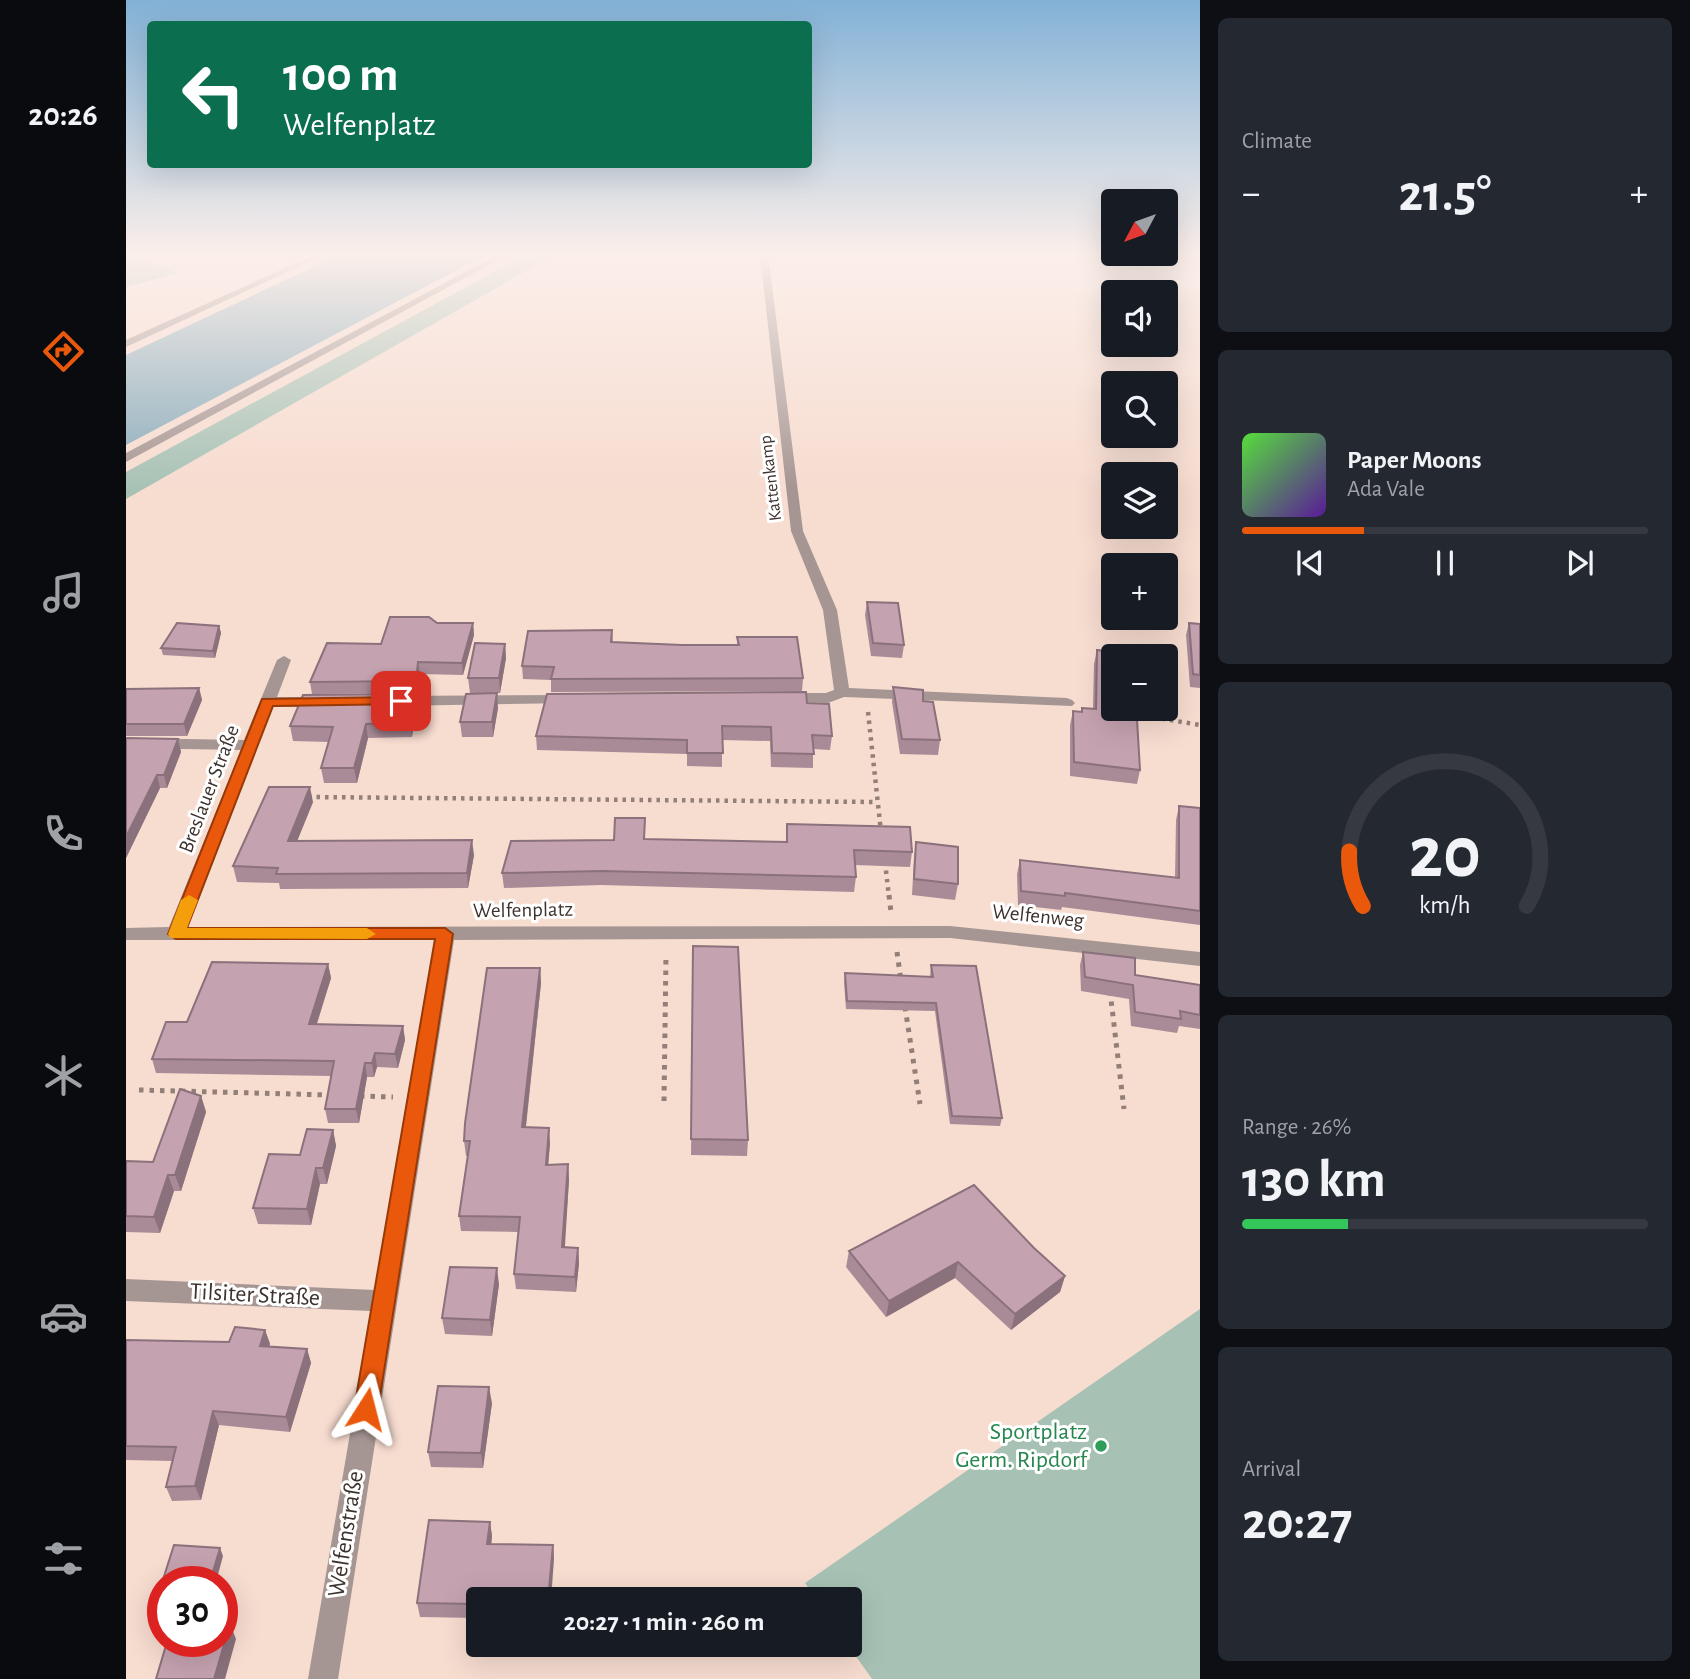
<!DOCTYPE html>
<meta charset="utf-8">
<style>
:root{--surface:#171b24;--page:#242831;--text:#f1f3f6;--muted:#9ea1a6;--line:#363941;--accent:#ea580c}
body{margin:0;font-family:"Alegreya Sans",sans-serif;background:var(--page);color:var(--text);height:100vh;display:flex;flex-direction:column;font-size:26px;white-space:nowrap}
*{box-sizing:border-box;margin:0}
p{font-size:23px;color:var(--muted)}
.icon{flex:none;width:38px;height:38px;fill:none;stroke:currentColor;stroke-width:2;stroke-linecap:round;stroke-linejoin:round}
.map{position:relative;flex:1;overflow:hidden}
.details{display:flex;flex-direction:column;gap:18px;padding:18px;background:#0d0f14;width:490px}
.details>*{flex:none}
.guide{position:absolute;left:21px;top:21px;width:665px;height:147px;border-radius:7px;box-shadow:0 7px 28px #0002;background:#0b6e4f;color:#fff;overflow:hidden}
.needle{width:46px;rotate:229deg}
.fabs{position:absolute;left:975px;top:189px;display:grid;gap:14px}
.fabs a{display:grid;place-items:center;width:77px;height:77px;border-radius:7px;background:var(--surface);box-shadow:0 7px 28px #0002;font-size:35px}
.speed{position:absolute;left:21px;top:1566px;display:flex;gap:14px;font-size:35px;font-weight:700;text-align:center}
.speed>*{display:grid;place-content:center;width:91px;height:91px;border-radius:50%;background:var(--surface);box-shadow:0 7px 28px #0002;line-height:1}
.speed .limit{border:10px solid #d22;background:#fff;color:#111}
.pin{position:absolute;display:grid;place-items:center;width:60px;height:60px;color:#fff;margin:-30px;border-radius:14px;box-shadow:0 4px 10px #0006}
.me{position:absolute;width:77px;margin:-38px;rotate:9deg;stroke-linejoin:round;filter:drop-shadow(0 0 5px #0008)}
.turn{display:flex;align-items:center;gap:24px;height:147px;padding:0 21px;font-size:32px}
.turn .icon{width:91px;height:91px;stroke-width:2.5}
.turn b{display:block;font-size:49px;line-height:60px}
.big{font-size:52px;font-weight:600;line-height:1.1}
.details .tile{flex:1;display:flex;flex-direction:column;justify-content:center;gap:10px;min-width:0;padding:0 24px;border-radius:10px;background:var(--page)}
.details .dial{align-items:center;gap:0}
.dial svg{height:182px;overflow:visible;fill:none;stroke:var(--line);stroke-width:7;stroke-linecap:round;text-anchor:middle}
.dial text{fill:var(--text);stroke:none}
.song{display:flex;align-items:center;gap:21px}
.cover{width:84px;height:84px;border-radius:10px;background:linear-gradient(135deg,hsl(110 70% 55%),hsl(270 70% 35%))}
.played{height:7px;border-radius:4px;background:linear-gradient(90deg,var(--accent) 30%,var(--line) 30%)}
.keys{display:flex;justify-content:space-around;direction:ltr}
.heat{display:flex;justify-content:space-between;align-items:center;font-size:38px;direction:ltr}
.charge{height:10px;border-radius:5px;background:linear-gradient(90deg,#34c759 26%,var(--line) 0)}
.trip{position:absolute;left:340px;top:1587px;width:396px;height:70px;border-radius:7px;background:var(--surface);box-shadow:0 7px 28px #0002;font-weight:600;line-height:70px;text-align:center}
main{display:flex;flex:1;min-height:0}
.dock{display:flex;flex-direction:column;width:126px;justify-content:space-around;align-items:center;background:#090b0e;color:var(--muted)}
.dock .icon{width:49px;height:49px}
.dock .selected{color:var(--accent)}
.dock b{font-size:32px;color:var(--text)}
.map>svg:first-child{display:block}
</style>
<main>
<nav class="dock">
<b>20:26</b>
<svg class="icon selected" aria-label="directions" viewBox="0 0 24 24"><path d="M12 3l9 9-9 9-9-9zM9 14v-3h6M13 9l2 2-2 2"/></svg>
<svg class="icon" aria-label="music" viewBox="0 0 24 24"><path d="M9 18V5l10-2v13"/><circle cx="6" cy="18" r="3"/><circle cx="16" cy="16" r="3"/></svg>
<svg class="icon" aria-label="phone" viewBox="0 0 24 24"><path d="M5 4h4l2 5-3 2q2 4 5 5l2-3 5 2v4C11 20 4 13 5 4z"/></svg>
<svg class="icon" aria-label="climate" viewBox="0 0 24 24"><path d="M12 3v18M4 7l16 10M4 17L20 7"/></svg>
<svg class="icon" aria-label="car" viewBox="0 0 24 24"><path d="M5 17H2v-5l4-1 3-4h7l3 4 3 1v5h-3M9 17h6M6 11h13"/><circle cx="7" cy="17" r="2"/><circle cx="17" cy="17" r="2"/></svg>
<svg class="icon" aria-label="filters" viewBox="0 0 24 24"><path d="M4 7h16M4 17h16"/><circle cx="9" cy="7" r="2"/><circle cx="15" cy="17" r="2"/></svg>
</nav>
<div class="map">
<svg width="1074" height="1679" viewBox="0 0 1074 1679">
<rect width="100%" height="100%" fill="#f7dcd0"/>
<g fill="#a7c2b5">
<path d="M 0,254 L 3,254 L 52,273 L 0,287 Z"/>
<path d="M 401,254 L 430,254 L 0,499 L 0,472 Z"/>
<path d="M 1074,1309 L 1074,1679 L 746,1679 L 722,1645 L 723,1600 L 690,1599 L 679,1583 Z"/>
</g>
<path fill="#89acbb" d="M 215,254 L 361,254 L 0,445 L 0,355 Z"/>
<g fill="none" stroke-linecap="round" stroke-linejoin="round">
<g stroke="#928078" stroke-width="4.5" stroke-dasharray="3.5 5" stroke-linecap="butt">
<path d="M 742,712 L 755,832"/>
<path d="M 1002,713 L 1074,725"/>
<path d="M 182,797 L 751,802"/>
<path d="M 759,862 L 763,897"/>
</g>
<g stroke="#928078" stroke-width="5" stroke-dasharray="4.5 6" stroke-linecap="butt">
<path d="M 763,895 L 765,912"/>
<path d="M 771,952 L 775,981"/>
<path d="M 984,991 L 998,1109"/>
<path d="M 779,1007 L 794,1104"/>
<path d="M 13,1090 L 204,1095"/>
<path d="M 234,1096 L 267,1097"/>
<path d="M 538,1101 L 540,955"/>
</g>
<g fill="#a69693" fill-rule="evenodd">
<path d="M 190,254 L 200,254 L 0,347 L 0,340 Z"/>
<path d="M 373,254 L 383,254 L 0,462 L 0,453 Z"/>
</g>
<g fill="#a69693" fill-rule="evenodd">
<path d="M 634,254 L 642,254 L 677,531 L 711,610 L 723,688 L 941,698 L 946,700 L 949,703 L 946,706 L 718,697 L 702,703 L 652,701 L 649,698 L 652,695 L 657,693 L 700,693 L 708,690 L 697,610 L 665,531 Z"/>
<path d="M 1065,254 L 1074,254 L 1074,261 Z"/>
<path d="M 158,656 L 165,660 L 151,697 L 195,697 L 203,702 L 195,707 L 147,707 L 62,927 L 824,926 L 1074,952 L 1074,966 L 824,938 L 328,940 L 212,1679 L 182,1679 L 245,1311 L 0,1301 L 0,1279 L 249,1290 L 309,940 L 0,940 L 0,928 L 43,927 L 115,750 L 0,748 L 0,738 L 118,740 L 151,660 Z"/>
<path d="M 440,695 L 445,697 L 448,700 L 445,703 L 265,706 L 257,701 L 265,696 Z"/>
</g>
</g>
<g fill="#a98b97">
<path d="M 741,602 L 778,645 L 776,658 L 745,656 L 739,615 Z"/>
<path d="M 311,623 L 347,623 L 348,635 L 337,675 L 294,674 L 291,693 L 186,694 L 184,682 Z"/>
<path d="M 1063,623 L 1074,624 L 1074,688 L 1064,687 L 1060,635 Z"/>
<path d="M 93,626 L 95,633 L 89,658 L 37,655 L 35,648 Z"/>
<path d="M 486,630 L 487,642 L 556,645 L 611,645 L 611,637 L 677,678 L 676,691 L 425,692 L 425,680 L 397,679 L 396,666 Z"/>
<path d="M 379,644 L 380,658 L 374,693 L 344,693 L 342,678 Z"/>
<path d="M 971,650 L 1006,718 L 1014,770 L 1011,784 L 944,776 L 944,725 L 947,711 L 955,712 L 956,708 L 967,709 L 968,664 Z"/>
<path d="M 767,687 L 797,701 L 814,740 L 812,755 L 774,754 L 766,702 Z"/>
<path d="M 73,688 L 76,700 L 61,736 L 0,736 L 0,689 Z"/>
<path d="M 681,703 L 706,736 L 704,750 L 687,749 L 687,768 L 645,767 L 644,741 L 596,740 L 596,767 L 561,766 L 561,754 L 411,750 L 410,736 Z"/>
<path d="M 372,708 L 367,737 L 336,737 L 334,722 Z"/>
<path d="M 289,709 L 286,737 L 242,738 L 231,783 L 198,783 L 195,768 L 203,742 L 167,741 L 164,726 Z"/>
<path d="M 0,738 L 52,739 L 55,752 L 41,788 L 34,788 L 0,858 Z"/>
<path d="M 187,802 L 171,841 L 348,855 L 342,888 L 154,889 L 153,883 L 111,882 L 107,866 Z"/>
<path d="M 1053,806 L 1074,808 L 1074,925 L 936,907 L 935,910 L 892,905 L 891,874 L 894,860 L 1049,878 L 1050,820 Z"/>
<path d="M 661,824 L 786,852 L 784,867 L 729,865 L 730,877 L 728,892 L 475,885 L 378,888 L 376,873 L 519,839 L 660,842 Z"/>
<path d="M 790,842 L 832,884 L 829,900 L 786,895 L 788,858 Z"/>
<path d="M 567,946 L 622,1140 L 621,1156 L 565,1155 Z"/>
<path d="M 957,952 L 1009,975 L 1074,985 L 1074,1029 L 1053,1026 L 1051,1033 L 1005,1026 L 1003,999 L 955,991 L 954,965 Z"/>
<path d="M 202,964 L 205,978 L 191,1024 L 277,1026 L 279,1040 L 272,1068 L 251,1067 L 248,1077 L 241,1077 L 233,1123 L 202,1123 L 199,1109 L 206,1076 L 30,1073 L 26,1059 L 61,1022 Z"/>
<path d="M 805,965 L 876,1118 L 874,1126 L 824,1124 L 809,1011 L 720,1009 L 718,982 L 719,973 L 804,977 Z"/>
<path d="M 414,968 L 415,983 L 400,1127 L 424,1143 L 422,1165 L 442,1164 L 443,1180 L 438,1247 L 452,1248 L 453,1263 L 450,1292 L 390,1289 L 388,1274 L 392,1232 L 335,1231 L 333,1216 L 342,1156 L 340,1156 L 338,1141 Z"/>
<path d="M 75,1096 L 80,1112 L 55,1191 L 48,1191 L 34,1233 L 0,1232 L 0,1161 L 27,1162 Z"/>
<path d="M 207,1130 L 210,1146 L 201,1184 L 194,1184 L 185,1225 L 132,1224 L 127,1208 L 174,1155 Z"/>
<path d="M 908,1248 L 939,1276 L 934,1292 L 885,1330 L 829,1278 L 760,1317 L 720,1267 L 723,1251 Z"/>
<path d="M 373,1284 L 366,1336 L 319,1334 L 316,1318 Z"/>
<path d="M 139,1330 L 144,1344 L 143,1346 L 181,1349 L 185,1363 L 164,1432 L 93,1425 L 75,1500 L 46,1501 L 40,1487 L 47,1461 L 0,1460 L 0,1340 L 103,1342 Z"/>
<path d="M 366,1403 L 357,1468 L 305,1467 L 302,1452 Z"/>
<path d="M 364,1522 L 366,1536 L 365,1544 L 427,1545 L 428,1559 L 352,1600 L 352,1618 L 294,1617 L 291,1603 Z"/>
<path d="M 377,1645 L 421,1645 L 421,1647 L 377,1646 Z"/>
</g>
<g fill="#8a717b">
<path d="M 347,623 L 348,635 L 337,675 L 336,663 Z"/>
<path d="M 93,626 L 95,633 L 89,658 L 87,651 Z"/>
<path d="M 379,644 L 380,658 L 374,693 L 373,678 Z"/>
<path d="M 292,662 L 294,674 L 291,693 L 290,681 Z"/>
<path d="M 73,688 L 76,700 L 61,736 L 58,724 Z"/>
<path d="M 371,693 L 372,708 L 367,737 L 366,722 Z"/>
<path d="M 287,694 L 289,709 L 286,737 L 284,722 Z"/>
<path d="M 240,724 L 242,738 L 231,783 L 228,768 Z"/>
<path d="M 52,739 L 55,752 L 41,788 L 38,775 Z"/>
<path d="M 31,775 L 34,788 L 0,858 L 0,837 Z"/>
<path d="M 184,787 L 187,802 L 165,856 L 162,841 Z"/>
<path d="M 346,840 L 348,855 L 342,888 L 341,873 Z"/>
<path d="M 202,964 L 205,978 L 186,1038 L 183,1024 Z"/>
<path d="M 414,968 L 415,983 L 398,1142 L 396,1127 Z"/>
<path d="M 277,1026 L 279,1040 L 272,1068 L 269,1054 Z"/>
<path d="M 249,1053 L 251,1067 L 248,1077 L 246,1063 Z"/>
<path d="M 239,1063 L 241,1077 L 233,1123 L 230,1109 Z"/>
<path d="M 75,1096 L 80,1112 L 55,1191 L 49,1175 Z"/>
<path d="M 423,1128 L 424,1143 L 421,1180 L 420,1165 Z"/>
<path d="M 207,1130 L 210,1146 L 201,1184 L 197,1168 Z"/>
<path d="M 442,1164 L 443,1180 L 438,1262 L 436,1247 Z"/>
<path d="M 190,1168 L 194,1184 L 185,1225 L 181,1209 Z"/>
<path d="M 42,1175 L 48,1191 L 34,1233 L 28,1217 Z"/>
<path d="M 452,1248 L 453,1263 L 450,1292 L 449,1277 Z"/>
<path d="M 832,1262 L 829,1278 L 760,1317 L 763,1301 Z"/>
<path d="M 371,1268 L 373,1284 L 366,1336 L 364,1320 Z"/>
<path d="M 939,1276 L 934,1292 L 885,1330 L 889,1314 Z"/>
<path d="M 139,1330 L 144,1344 L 139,1360 L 134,1346 Z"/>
<path d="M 181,1349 L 185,1363 L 164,1432 L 160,1417 Z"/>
<path d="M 363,1387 L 366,1403 L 357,1468 L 355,1453 Z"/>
<path d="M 87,1411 L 93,1425 L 75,1500 L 69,1486 Z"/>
<path d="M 364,1522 L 366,1536 L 364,1558 L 361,1544 Z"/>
<path d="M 427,1545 L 428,1559 L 425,1600 L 422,1600 Z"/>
<path d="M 94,1548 L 97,1556 L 90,1582 L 84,1582 Z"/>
<path d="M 104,1624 L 110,1639 L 99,1679 L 88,1679 Z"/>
</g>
<g fill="#c5a2b0" stroke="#8a717b" stroke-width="2">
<path d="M 741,602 L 772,603 L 778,645 L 747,643 Z"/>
<path d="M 264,617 L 303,617 L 311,623 L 347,623 L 336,663 L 292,662 L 290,681 L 184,682 L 201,643 L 255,644 Z"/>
<path d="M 51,623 L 93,626 L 87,651 L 35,648 Z"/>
<path d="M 1063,623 L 1074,624 L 1074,675 L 1067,674 Z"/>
<path d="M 486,630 L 485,642 L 556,645 L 613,645 L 611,637 L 671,637 L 677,678 L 425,679 L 428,667 L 396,666 L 402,631 Z"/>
<path d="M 349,643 L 379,644 L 373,678 L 342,678 Z"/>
<path d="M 971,650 L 1005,654 L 1005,656 L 987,656 L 987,709 L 1006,709 L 1006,718 L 1011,719 L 1014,770 L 948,762 L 947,711 L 956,712 L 956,708 L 970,709 Z"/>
<path d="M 767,687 L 797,690 L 797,701 L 807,702 L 814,740 L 776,739 Z"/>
<path d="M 73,688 L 58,724 L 0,724 L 0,689 Z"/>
<path d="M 680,692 L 681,703 L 703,704 L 706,736 L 686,735 L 688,754 L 646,753 L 645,727 L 596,726 L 597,753 L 561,753 L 561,740 L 410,736 L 421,694 Z"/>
<path d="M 371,693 L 366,722 L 334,722 L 340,694 Z"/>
<path d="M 287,694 L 284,722 L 240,724 L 228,768 L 195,768 L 207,727 L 164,726 L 177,695 Z"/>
<path d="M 0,738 L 52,739 L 38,775 L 31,775 L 0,837 Z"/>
<path d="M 143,787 L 184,787 L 162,841 L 346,840 L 341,873 L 150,874 L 152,868 L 107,866 Z"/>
<path d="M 1053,806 L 1074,808 L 1074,911 L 939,893 L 939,896 L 895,891 L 894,860 L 1053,878 Z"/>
<path d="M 489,818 L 519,818 L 518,839 L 661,842 L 661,824 L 784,827 L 786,852 L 728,850 L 730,877 L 475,871 L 376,873 L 385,841 L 488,840 Z"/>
<path d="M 790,842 L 832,847 L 832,884 L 788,879 Z"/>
<path d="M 567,946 L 612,947 L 622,1140 L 565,1139 Z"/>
<path d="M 957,952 L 1009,958 L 1009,975 L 1074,985 L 1074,1015 L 1054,1011 L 1055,1019 L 1009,1012 L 1007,985 L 959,977 Z"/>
<path d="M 86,962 L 202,964 L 183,1024 L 277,1026 L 269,1054 L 249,1053 L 246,1063 L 239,1063 L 230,1109 L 199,1109 L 208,1061 L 26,1059 L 40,1022 L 61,1022 Z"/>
<path d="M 805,965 L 850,966 L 876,1118 L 826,1116 L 810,1003 L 721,1001 L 719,973 L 807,977 Z"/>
<path d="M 361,968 L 414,968 L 396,1127 L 423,1128 L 420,1165 L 442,1164 L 436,1247 L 452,1248 L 449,1277 L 388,1274 L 394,1217 L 333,1216 L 344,1141 L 338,1141 L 339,1123 Z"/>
<path d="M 54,1089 L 75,1096 L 49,1175 L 42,1175 L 28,1217 L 0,1216 L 0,1161 L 27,1162 Z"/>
<path d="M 181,1129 L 207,1130 L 197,1168 L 190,1168 L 181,1209 L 127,1208 L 143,1154 L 174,1155 Z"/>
<path d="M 848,1185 L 908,1248 L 939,1276 L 889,1314 L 832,1262 L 763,1301 L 723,1251 Z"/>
<path d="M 324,1267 L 371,1268 L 364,1320 L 316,1318 Z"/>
<path d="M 109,1327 L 139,1330 L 134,1346 L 181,1349 L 160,1417 L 87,1411 L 69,1486 L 40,1487 L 50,1447 L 0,1446 L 0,1340 L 103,1342 Z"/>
<path d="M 312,1386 L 363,1387 L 355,1453 L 302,1452 Z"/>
<path d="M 303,1520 L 364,1522 L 361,1544 L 427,1545 L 422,1600 L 352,1600 L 352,1604 L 291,1603 Z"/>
<path d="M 48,1545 L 94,1548 L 84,1582 L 37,1582 L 37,1592 L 33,1592 Z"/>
<path d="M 96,1624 L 104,1624 L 88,1679 L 30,1679 L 41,1642 L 96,1642 Z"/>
</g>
<linearGradient id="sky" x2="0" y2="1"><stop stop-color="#82b1d6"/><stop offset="0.52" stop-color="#fbefea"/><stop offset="1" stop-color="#fbefea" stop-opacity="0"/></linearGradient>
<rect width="1074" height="489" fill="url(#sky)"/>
<path fill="#ea580c" stroke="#983908" stroke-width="2" d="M 275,697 L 280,698 L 280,704 L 147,706 L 61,928 L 319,928 L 327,934 L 252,1409 L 249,1417 L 240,1420 L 232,1417 L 228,1409 L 309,939 L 50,939 L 42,934 L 136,699 Z"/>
<path fill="#f59e0b" d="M 63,895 L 72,900 L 61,928 L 241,928 L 250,934 L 241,939 L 44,938 L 42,934 L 55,900 Z"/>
<circle fill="#2e9e5b" stroke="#fff" stroke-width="2.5" cx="975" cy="1446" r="7"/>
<g text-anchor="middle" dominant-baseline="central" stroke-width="6" stroke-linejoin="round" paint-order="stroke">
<g font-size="18" fill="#3d322d" stroke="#fff">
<text transform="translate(645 478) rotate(-97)">Kattenkamp</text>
</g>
<g font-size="21" fill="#3d322d" stroke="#fff">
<text transform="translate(83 789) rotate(-69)">Breslauer Straße</text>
<text transform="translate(397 910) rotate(-1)">Welfenplatz</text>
<text transform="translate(912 916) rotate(6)">Welfenweg</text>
</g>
<g font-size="24" fill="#3d322d" stroke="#fff">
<text transform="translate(129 1295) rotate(3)">Tilsiter Straße</text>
<text transform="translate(220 1534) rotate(-81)">Welfenstraße</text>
</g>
<g font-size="24" fill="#27864d" stroke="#fff" text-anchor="end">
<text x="961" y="1432">Sportplatz<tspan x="961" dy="28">Germ. Ripdorf</tspan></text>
</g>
</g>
</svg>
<div class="fabs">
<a><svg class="needle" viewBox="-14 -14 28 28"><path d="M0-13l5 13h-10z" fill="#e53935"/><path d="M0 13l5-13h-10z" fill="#9ea1a6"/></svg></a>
<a><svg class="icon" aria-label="sound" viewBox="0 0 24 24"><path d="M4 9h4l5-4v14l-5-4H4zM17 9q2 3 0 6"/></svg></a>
<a><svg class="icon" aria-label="search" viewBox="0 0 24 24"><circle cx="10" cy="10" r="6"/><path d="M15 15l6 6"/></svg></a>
<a><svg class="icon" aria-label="layers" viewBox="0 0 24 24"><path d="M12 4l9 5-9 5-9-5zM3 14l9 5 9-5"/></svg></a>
<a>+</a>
<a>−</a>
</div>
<div class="speed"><div class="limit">30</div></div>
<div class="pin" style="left:275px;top:701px;background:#d93025"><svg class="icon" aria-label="arrive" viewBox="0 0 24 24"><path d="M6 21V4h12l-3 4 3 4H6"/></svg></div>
<svg class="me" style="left:240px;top:1409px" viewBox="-20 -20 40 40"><path d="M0-17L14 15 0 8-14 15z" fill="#ea580c" stroke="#fff" stroke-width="4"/></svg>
<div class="trip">20:27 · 1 min · 260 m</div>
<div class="guide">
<div class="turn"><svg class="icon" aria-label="left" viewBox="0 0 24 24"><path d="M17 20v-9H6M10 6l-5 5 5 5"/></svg><div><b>100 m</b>Welfenplatz</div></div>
</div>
</div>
<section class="details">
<div class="tile"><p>Climate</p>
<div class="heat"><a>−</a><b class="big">21.5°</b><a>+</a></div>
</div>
<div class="tile">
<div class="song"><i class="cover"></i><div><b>Paper Moons</b><p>Ada Vale</p></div></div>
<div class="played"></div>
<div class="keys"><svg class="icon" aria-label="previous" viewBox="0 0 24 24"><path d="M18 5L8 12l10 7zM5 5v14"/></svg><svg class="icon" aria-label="pause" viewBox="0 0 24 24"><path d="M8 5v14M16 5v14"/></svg><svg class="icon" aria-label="next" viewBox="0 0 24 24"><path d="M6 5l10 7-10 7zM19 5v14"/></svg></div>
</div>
<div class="tile dial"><svg viewBox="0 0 100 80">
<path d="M14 69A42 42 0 1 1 86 69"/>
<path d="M14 69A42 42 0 0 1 8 45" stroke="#ea580c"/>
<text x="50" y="56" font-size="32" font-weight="700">20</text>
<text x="50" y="72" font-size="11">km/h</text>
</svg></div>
<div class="tile"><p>Range · 26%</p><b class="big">130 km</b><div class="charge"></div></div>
<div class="tile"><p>Arrival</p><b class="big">20:27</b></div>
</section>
</main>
